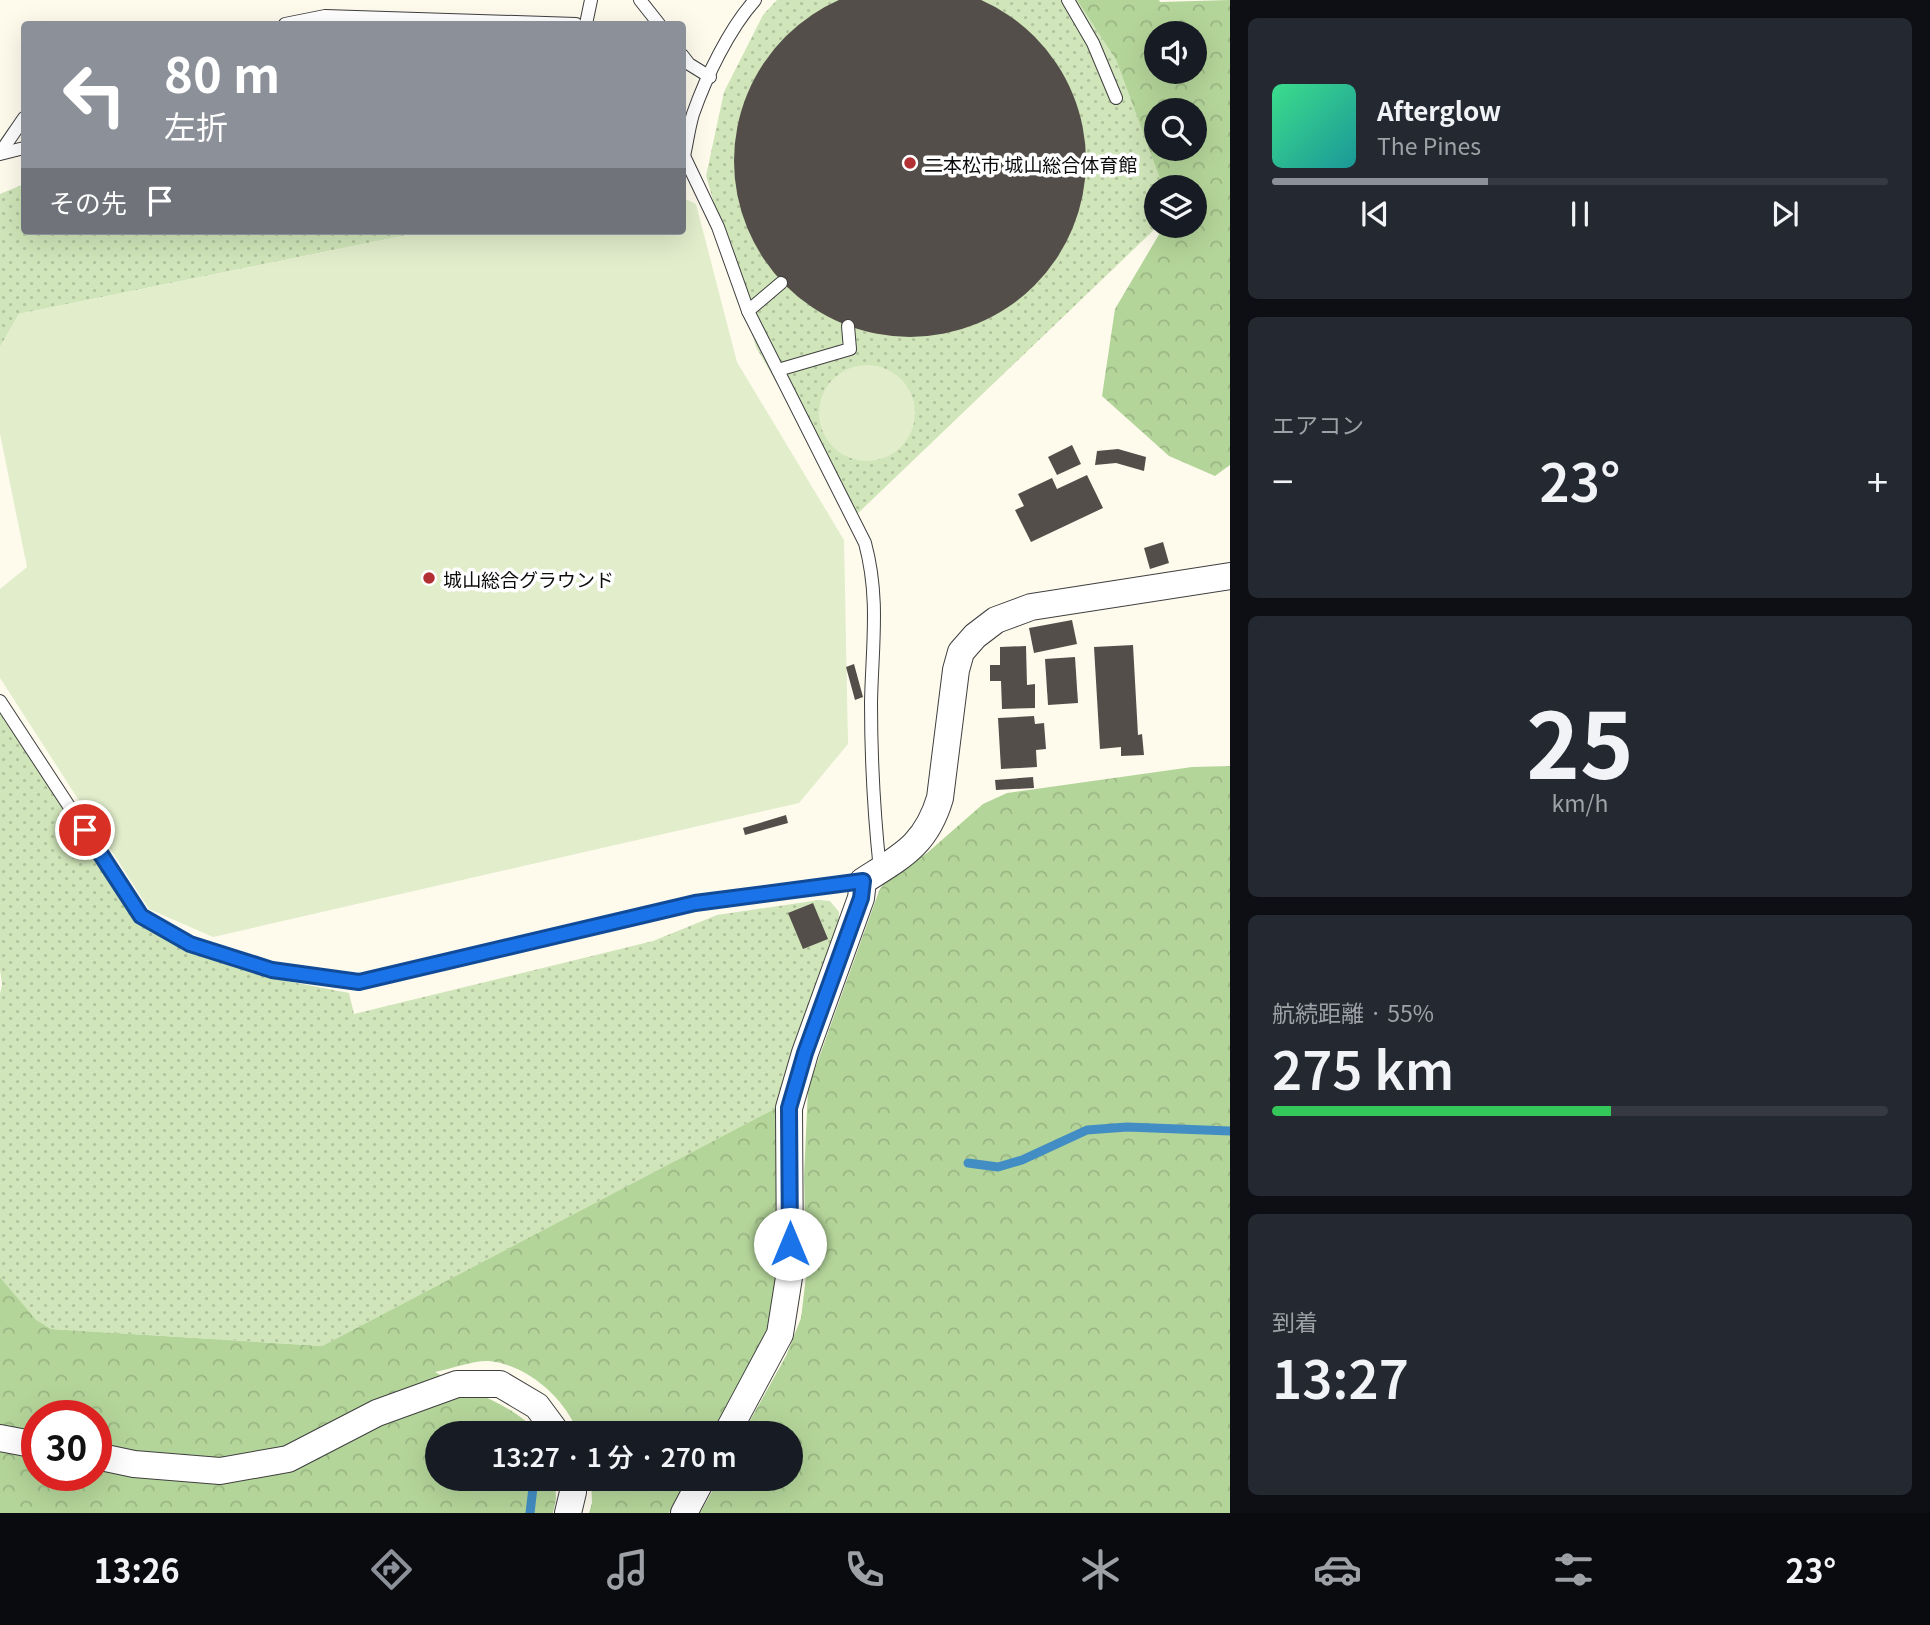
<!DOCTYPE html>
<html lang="ja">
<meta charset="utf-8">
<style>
:root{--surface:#171b24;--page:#242831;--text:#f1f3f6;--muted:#9ea1a6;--line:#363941;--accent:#8c9099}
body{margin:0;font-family:Georgia,"Noto Sans JP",serif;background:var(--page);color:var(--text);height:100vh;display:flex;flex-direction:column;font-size:26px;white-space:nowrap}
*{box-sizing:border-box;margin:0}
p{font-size:23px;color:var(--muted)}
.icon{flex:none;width:38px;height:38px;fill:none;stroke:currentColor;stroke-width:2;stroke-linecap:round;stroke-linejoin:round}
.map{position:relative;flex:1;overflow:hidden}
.side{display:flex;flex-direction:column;gap:18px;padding:18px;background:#0d0f14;width:700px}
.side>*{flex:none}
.guide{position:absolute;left:21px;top:21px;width:665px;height:214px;border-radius:7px;box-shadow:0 7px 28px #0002;background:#8c9099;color:#fff;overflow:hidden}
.fabs{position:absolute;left:1144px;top:21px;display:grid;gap:14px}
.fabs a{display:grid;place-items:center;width:63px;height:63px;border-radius:50%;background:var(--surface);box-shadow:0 7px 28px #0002;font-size:35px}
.speed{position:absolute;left:21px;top:1400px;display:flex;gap:14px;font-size:35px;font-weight:700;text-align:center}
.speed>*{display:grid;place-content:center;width:91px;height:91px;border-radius:50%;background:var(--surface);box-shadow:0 7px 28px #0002;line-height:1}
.speed .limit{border:10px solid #d22;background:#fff;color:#111}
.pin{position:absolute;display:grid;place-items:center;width:60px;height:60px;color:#fff;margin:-30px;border:4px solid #fff;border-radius:50%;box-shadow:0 2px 7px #0007}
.me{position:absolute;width:77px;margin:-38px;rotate:0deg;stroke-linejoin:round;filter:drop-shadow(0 0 5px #0008)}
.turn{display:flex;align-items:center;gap:24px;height:147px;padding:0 28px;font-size:32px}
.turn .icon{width:91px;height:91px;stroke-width:2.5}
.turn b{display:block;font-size:49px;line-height:60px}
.then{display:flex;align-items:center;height:66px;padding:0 28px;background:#0003;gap:14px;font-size:26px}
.big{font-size:52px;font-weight:600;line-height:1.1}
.side .tile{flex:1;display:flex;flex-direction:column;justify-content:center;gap:10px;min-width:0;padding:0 24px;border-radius:10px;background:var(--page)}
.side .dial{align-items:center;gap:0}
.dial b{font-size:91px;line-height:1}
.song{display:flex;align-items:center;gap:21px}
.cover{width:84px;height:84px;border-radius:10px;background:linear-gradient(135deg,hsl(150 70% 55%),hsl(180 70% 35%))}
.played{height:7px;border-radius:4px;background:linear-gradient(90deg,var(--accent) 35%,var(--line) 35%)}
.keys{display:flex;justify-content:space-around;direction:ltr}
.heat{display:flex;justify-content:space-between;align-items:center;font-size:38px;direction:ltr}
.charge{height:10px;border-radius:5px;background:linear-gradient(90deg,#34c759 55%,var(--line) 0)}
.trip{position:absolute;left:425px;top:1421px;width:378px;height:70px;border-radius:35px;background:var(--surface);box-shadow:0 7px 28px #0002;font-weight:600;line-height:70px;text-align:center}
.dock{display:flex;height:112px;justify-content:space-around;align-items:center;background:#090b0e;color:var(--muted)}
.dock .icon{width:49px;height:49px}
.dock .selected{color:var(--accent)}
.dock b{font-size:32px;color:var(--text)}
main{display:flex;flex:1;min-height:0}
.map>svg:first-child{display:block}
</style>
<main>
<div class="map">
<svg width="1230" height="1513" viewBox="0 0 1230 1513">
<defs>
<pattern id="grass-dots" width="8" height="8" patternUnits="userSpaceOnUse" patternTransform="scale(1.75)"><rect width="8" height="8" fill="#d0e5b9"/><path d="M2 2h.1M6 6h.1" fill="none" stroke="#b1c39e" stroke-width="1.8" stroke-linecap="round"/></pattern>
<pattern id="forest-crowns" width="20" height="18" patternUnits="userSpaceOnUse" patternTransform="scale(1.75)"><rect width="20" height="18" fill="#b4d59a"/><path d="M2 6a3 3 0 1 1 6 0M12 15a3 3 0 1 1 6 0" fill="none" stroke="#9ab684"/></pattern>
</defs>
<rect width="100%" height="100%" fill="#fefbed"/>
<g fill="url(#grass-dots)">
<path d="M 777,0 L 1077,0 L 1116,60 L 1163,187 L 1157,187 L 1158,226 L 854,517 L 756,347 L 706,176 L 724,92 L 763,15 Z"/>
<path d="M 24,184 L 24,231 L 427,231 L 19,314 L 0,347 L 0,194 Z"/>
<path d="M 0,713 L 139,922 L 184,950 L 266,977 L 349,993 L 354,1014 L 653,941 L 717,915 L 819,900 L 830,901 L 839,912 L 839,919 L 778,1107 L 322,1346 L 51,1329 L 36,1321 L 0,1277 L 0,994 L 2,985 L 0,969 Z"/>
</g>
<g fill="url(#forest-crowns)" fill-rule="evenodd">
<path d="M 1077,0 L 1159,0 L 1160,2 L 1230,0 L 1230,465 L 1215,476 L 1169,456 L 1102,396 L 1115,309 L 1164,226 L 1195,226 L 1195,187 L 1163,187 L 1116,60 ZM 1157,33 L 1195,33 L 1195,72 L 1157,72 ZM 1157,110 L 1195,110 L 1195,149 L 1157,149 Z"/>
<path d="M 1230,766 L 1230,1513 L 700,1513 L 719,1479 L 791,1479 L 791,1433 L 743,1433 L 786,1356 L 801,1318 L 806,1276 L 804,1176 L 808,1088 L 879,891 L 886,880 L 927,853 L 983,804 L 1007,793 L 1192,767 Z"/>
<path d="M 778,1107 L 777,1281 L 772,1318 L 759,1349 L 713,1433 L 578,1433 C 565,1398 527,1365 489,1361 C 475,1360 450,1369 435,1372 C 469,1393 511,1402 538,1433 L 438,1433 L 438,1479 L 555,1479 L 556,1499 L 553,1513 L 0,1513 L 0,1277 L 36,1320 L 51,1329 L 322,1346 ZM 37,1416 L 96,1416 L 96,1475 L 37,1475 Z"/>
<path d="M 591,1479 L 688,1479 L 669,1513 L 589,1513 L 592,1503 Z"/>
</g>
<g fill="#e1edcb">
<path d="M 683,198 L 696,204 L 737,362 L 844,540 L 848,744 L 799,803 L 213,937 L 149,909 L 0,678 L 0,589 L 27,567 L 0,434 L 0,347 L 19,314 L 427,231 L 682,231 Z"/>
<circle cx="867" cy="413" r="48"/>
</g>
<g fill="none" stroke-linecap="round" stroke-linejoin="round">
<g stroke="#428dc3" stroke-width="9">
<path d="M 968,1163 L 998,1167 L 1022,1160 L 1087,1130 L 1127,1127 L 1230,1131"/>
<path d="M 530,1513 L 534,1479"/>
</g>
</g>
<g fill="#544e4a">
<circle cx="910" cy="161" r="176"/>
<path d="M 1072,445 L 1081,464 L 1057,475 L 1048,457 Z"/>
<path d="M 1118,449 L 1146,457 L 1144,471 L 1116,463 L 1095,465 L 1097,451 Z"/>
<path d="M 1087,475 L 1103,508 L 1031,542 L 1015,510 L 1024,506 L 1018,494 L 1052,478 L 1057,489 Z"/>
<path d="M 1163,542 L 1169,563 L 1150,569 L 1144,548 Z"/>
<path d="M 1072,620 L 1077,644 L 1034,653 L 1029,628 Z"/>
<path d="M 1133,645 L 1138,735 L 1142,734 L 1144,755 L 1121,756 L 1121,747 L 1100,749 L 1094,647 Z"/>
<path d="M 1026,646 L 1027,685 L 1035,684 L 1035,708 L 1002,709 L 1001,681 L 990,681 L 990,665 L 1000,665 L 1000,647 Z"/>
<path d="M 1075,657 L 1078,703 L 1048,705 L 1045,659 Z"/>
<path d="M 854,664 L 863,697 L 855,700 L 846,667 Z"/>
<path d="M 1034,716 L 1035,724 L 1044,723 L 1046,749 L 1036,750 L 1037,767 L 1001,769 L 998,718 Z"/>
<path d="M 1033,777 L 1034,788 L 996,790 L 995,780 Z"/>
<path d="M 786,815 L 788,823 L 745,835 L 743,828 Z"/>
<path d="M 813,903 L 828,939 L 803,949 L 788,913 Z"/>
</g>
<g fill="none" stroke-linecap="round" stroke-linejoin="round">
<g stroke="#3f3f3f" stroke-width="14">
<g id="lane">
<path d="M 640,0 L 659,24"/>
<path d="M 1068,0 L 1093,43 L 1116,98"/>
<path d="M 285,24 L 325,16 L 576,24"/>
<path d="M 586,24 L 591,0"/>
<path d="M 682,55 L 689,64 L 710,77"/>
<path d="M 0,153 L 24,118"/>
<path d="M 0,154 L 24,148"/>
<path d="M 682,156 L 684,156 C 687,143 689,127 693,114 C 706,77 729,29 755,0"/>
<path d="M 684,156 L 718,227 L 748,311 L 865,543 C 880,598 872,647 871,703 C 871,759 874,814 880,870"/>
<path d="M 748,311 L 781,283"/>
<path d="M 778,370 L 850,349 L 848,326"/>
<path d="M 0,701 L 141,916 L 190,944 L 272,969 L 360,982 L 695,903 L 863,881"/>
</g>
</g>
<g stroke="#3f3f3f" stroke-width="28">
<g id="street">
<path d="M 727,1433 L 780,1334 L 790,1271 L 789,1108 L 805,1053 L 861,898 L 863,881 C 902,856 926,845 940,798 L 956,670 L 961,652 L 975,636 L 996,620 L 1031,607 L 1230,576"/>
<path d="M 0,1438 L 37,1445"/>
<path d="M 96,1456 L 134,1464 L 220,1471 L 288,1459 L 377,1413 L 457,1384 L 500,1384 L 537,1406 L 557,1433"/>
<path d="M 568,1513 L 573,1492 L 571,1479"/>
<path d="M 684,1513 L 702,1479"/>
</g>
</g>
<use href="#lane" stroke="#fff" stroke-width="12"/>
<use href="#street" stroke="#fff" stroke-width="26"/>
</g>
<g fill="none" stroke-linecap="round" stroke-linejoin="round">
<g stroke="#114b97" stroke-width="18">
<path id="route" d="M 85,830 L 141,916 L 190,944 L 272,970 L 359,982 L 695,903 L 863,881 L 861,898 L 805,1053 L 789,1108 L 790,1244"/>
</g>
<use href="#route" stroke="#1a73e8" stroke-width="12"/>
</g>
<g fill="#b22f33" stroke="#fff" stroke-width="2.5">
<circle cx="910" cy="163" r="7"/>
<circle cx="429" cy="578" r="7"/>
</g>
<g text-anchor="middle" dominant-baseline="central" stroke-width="7" stroke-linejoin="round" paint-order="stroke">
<g font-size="19" fill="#0c0c0c" stroke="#fff" text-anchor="start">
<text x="924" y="163">二本松市 城山総合体育館</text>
<text x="443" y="578">城山総合グラウンド</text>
</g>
</g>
</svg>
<div class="fabs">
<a><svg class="icon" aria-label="sound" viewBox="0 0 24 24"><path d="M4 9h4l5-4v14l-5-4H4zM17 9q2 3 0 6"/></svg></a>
<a><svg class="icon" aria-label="search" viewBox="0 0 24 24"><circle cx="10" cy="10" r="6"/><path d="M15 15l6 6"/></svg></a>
<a><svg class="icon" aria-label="layers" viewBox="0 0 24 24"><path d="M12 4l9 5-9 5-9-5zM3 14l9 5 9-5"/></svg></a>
</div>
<div class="speed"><div class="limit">30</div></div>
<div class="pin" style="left:85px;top:830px;background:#d93025"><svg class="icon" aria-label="arrive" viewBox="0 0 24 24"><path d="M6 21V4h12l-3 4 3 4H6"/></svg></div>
<svg class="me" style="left:790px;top:1244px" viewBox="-20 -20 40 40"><circle r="19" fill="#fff"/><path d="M0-13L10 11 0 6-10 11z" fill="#1a73e8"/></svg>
<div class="trip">13:27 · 1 分 · 270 m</div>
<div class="guide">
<div class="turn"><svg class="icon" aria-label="left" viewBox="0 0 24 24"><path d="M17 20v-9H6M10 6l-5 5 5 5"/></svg><div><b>80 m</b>左折</div></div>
<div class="then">その先<svg class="icon" aria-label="arrive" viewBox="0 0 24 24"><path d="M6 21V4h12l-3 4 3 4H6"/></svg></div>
</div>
</div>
<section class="side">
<div class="tile">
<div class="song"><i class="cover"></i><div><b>Afterglow</b><p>The Pines</p></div></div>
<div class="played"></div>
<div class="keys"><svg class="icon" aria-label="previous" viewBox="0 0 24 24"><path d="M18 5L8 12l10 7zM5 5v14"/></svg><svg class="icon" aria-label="pause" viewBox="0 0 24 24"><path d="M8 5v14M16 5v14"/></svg><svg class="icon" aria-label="next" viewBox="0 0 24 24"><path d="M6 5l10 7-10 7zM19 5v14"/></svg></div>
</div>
<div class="tile"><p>エアコン</p>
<div class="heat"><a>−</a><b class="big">23°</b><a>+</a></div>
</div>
<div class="tile dial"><b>25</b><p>km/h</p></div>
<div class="tile"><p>航続距離 · 55%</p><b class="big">275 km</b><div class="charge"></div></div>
<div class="tile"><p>到着</p><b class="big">13:27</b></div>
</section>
</main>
<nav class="dock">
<b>13:26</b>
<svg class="icon selected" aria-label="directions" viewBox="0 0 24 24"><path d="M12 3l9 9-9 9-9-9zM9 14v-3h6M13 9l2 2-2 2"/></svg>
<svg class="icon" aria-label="music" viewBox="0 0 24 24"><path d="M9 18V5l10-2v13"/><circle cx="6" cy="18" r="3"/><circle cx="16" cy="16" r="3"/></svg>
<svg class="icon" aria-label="phone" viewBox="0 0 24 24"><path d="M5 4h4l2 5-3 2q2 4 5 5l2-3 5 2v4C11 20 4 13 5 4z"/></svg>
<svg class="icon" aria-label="climate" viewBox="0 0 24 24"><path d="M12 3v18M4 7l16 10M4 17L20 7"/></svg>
<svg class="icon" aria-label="car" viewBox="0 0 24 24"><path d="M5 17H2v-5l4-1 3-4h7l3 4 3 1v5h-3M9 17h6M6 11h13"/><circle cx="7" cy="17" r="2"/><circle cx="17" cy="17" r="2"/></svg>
<svg class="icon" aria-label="filters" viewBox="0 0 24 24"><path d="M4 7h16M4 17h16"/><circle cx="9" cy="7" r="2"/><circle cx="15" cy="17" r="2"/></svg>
<b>23°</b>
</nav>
